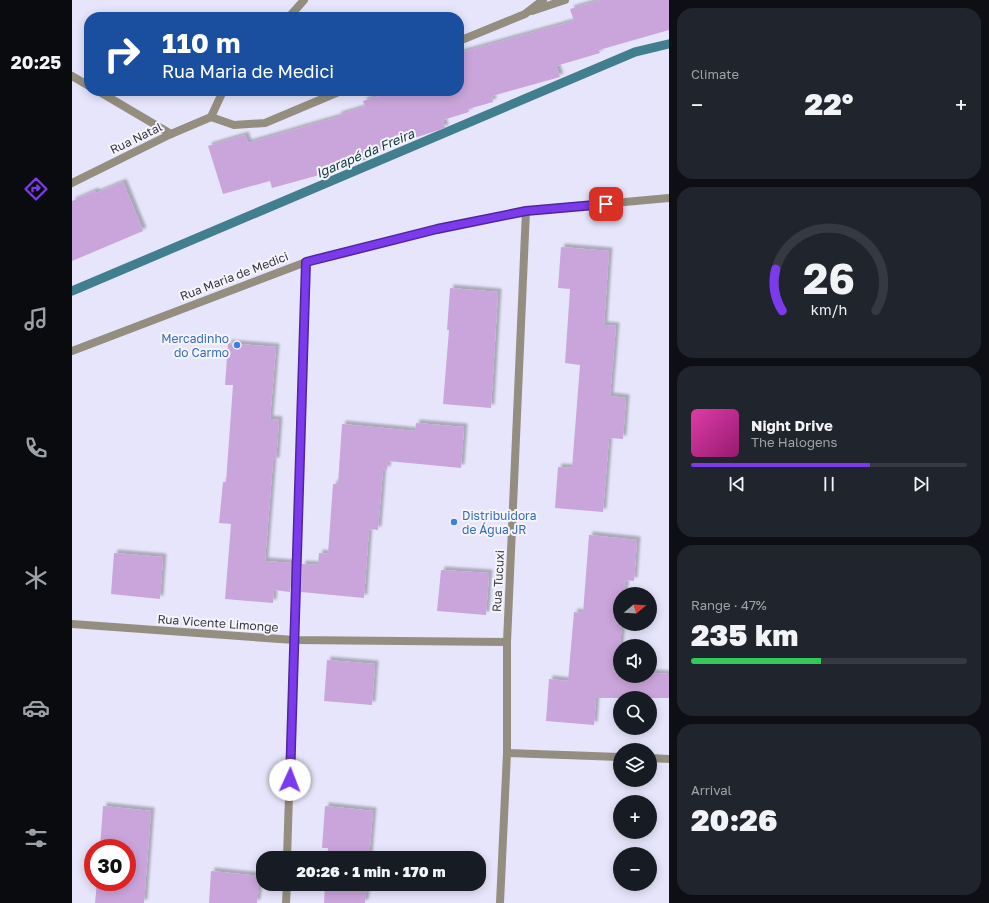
<!DOCTYPE html>
<meta charset="utf-8">
<style>
:root{--surface:#171b24;--page:#20242c;--text:#f1f3f6;--muted:#9ea1a6;--line:#363941;--accent:#7c3aed}
body{margin:0;font-family:"Golos Text",sans-serif;background:var(--page);color:var(--text);height:100vh;display:flex;flex-direction:column;font-size:15px;white-space:nowrap}
*{box-sizing:border-box;margin:0}
p{font-size:13px;color:var(--muted)}
.icon{flex:none;width:22px;height:22px;fill:none;stroke:currentColor;stroke-width:2;stroke-linecap:round;stroke-linejoin:round}
.map{position:relative;flex:1;overflow:hidden}
.sheet{display:flex;flex-direction:column;gap:8px;padding:8px;background:#0d0f14;width:320px}
.sheet>*{flex:none}
.guide{position:absolute;left:12px;top:12px;width:380px;height:84px;border-radius:16px;box-shadow:0 2px 10px #0003;background:#1a4fa0;color:#fff;overflow:hidden}
.needle{width:26px;rotate:72deg}
.tools{position:absolute;left:541px;top:587px;display:grid;gap:8px}
.tools a{display:grid;place-items:center;width:44px;height:44px;border-radius:50%;background:var(--surface);box-shadow:0 2px 10px #0003;font-size:20px}
.speed{position:absolute;left:12px;top:839px;display:flex;gap:8px;font-size:20px;font-weight:700;text-align:center}
.speed>*{display:grid;place-content:center;width:52px;height:52px;border-radius:50%;background:var(--surface);box-shadow:0 2px 10px #0003;line-height:1}
.speed .limit{border:6px solid #d22;background:#fff;color:#111}
.pin{position:absolute;display:grid;place-items:center;width:34px;height:34px;color:#fff;margin:-17px;border-radius:8px;box-shadow:0 2px 6px #0006}
.me{position:absolute;width:44px;margin:-22px;rotate:2deg;stroke-linejoin:round;filter:drop-shadow(0 0 3px #0008)}
.turn{display:flex;align-items:center;gap:14px;height:84px;padding:0 12px;font-size:18px}
.turn .icon{width:52px;height:52px;stroke-width:2.5}
.turn b{display:block;font-size:28px;line-height:34px}
.big{font-size:30px;font-weight:800;line-height:1.1}
.sheet .widget{flex:1;display:flex;flex-direction:column;justify-content:center;gap:6px;min-width:0;padding:0 14px;border-radius:16px;background:var(--page)}
.sheet .dial{align-items:center;gap:0}
.dial svg{height:104px;overflow:visible;fill:none;stroke:var(--line);stroke-width:7;stroke-linecap:round;text-anchor:middle}
.dial text{fill:var(--text);stroke:none}
.song{display:flex;align-items:center;gap:12px}
.cover{width:48px;height:48px;border-radius:6px;background:linear-gradient(135deg,hsl(320 70% 55%),hsl(320 70% 35%))}
.played{height:4px;border-radius:2px;background:linear-gradient(90deg,var(--accent) 65%,var(--line) 65%)}
.keys{display:flex;justify-content:space-around;direction:ltr}
.heat{display:flex;justify-content:space-between;align-items:center;font-size:22px;direction:ltr}
.charge{height:6px;border-radius:3px;background:linear-gradient(90deg,#34c759 47%,var(--line) 0)}
.trip{position:absolute;left:184px;top:851px;width:230px;height:40px;border-radius:16px;background:var(--surface);box-shadow:0 2px 10px #0003;font-weight:800;line-height:40px;text-align:center}
main{display:flex;flex:1;min-height:0}
.tab-bar{display:flex;flex-direction:column;width:72px;justify-content:space-around;align-items:center;background:#090b0e;color:var(--muted)}
.tab-bar .icon{width:28px;height:28px}
.tab-bar .active{color:var(--accent)}
.tab-bar b{font-size:18px;color:var(--text)}
.map>svg:first-child{display:block}
</style>
<main>
<nav class="tab-bar">
<b>20:25</b>
<svg class="icon active" aria-label="directions" viewBox="0 0 24 24"><path d="M12 3l9 9-9 9-9-9zM9 14v-3h6M13 9l2 2-2 2"/></svg>
<svg class="icon" aria-label="music" viewBox="0 0 24 24"><path d="M9 18V5l10-2v13"/><circle cx="6" cy="18" r="3"/><circle cx="16" cy="16" r="3"/></svg>
<svg class="icon" aria-label="phone" viewBox="0 0 24 24"><path d="M5 4h4l2 5-3 2q2 4 5 5l2-3 5 2v4C11 20 4 13 5 4z"/></svg>
<svg class="icon" aria-label="climate" viewBox="0 0 24 24"><path d="M12 3v18M4 7l16 10M4 17L20 7"/></svg>
<svg class="icon" aria-label="car" viewBox="0 0 24 24"><path d="M5 17H2v-5l4-1 3-4h7l3 4 3 1v5h-3M9 17h6M6 11h13"/><circle cx="7" cy="17" r="2"/><circle cx="17" cy="17" r="2"/></svg>
<svg class="icon" aria-label="filters" viewBox="0 0 24 24"><path d="M4 7h16M4 17h16"/><circle cx="9" cy="7" r="2"/><circle cx="15" cy="17" r="2"/></svg>
</nav>
<div class="map">
<svg width="597" height="903" viewBox="0 0 597 903">
<defs>
<filter id="shadow"><feDropShadow dx="3.5" dy="-3.5" stdDeviation="1" flood-color="#0004"/></filter>
</defs>
<rect width="100%" height="100%" fill="#e7e5fb"/>
<g fill="none" stroke-linecap="round" stroke-linejoin="round">
<path stroke="#427f8e" stroke-width="9" d="M 0,291 L 563,52 L 597,44"/>
</g>
<g fill="#caa5db" filter="url(#shadow)">
<path d="M 529,0 L 597,0 L 597,30 L 527,50 L 528,53 L 484,66 L 488,77 L 420,96 L 421,102 L 396,109 L 397,112 L 371,120 L 373,128 L 294,154 L 296,159 L 268,167 L 269,169 L 200,188 L 198,181 L 151,194 L 136,146 L 173,135 L 176,143 L 266,117 L 266,115 L 293,107 L 291,101 L 324,91 L 387,91 L 387,53 L 502,21 L 498,9 Z"/>
<path d="M 51,182 L 71,231 L 0,261 L 0,201 L 23,191 L 24,193 Z"/>
<path d="M 489,247 L 537,251 L 532,325 L 544,326 L 538,396 L 554,398 L 551,439 L 537,438 L 531,512 L 483,508 L 486,467 L 500,468 L 508,365 L 493,363 L 498,289 L 486,288 Z"/>
<path d="M 378,288 L 426,292 L 419,408 L 371,404 L 377,330 L 375,330 Z"/>
<path d="M 156,343 L 204,347 L 198,419 L 207,420 L 204,461 L 201,461 L 193,561 L 219,563 L 218,592 L 202,590 L 201,603 L 153,599 L 159,524 L 147,523 L 151,482 L 154,482 L 161,385 L 153,385 Z"/>
<path d="M 344,423 L 392,427 L 389,468 L 316,461 L 315,470 L 311,469 L 306,530 L 297,529 L 292,598 L 229,592 L 230,564 L 246,565 L 247,553 L 256,554 L 261,484 L 266,484 L 270,424 L 343,431 Z"/>
<path d="M 517,535 L 565,540 L 562,581 L 554,580 L 552,594 L 548,594 L 548,624 L 550,624 L 546,670 L 548,670 L 548,676 L 578,676 L 578,673 L 597,674 L 597,698 L 524,698 L 522,725 L 474,721 L 477,679 L 496,681 L 502,612 L 511,613 Z"/>
<path d="M 42,553 L 91,557 L 88,599 L 39,594 Z"/>
<path d="M 369,570 L 417,573 L 414,615 L 365,611 Z"/>
<path d="M 255,660 L 303,664 L 300,705 L 252,701 Z"/>
<path d="M 31,806 L 79,811 L 72,903 L 23,903 L 25,882 L 55,882 L 55,848 L 28,848 Z"/>
<path d="M 253,806 L 301,811 L 297,858 L 255,858 L 256,848 L 250,848 Z"/>
<path d="M 139,871 L 188,876 L 185,903 L 137,903 Z"/>
<path d="M 253,884 L 295,884 L 293,903 L 252,903 Z"/>
</g>
<g fill="none" stroke-linecap="round" stroke-linejoin="round">
<g stroke="#938e7f" stroke-width="8">
<path d="M 460,11 L 493,0"/>
<path d="M 217,17 L 232,0"/>
<path d="M 387,41 L 453,14 L 471,0"/>
<path d="M 0,76 L 17,86"/>
<path d="M 26,91 L 99,134"/>
<path d="M 139,117 L 162,125 L 193,123 L 269,91"/>
<path d="M 139,117 L 151,91"/>
<path d="M 0,183 L 99,134 L 139,117"/>
<path d="M 0,351 L 234,262 L 365,229 L 454,211 L 597,198"/>
<path d="M 0,624 L 222,640 L 435,642"/>
<path d="M 435,753 L 548,757"/>
<path d="M 578,758 L 597,759"/>
<path d="M 215,858 L 234,262"/>
<path d="M 214,903 L 215,884"/>
<path d="M 428,903 L 435,753 L 435,642 L 454,211"/>
</g>
</g>
<g fill="none" stroke-linecap="round" stroke-linejoin="round">
<g stroke="#51269a" stroke-width="10">
<path id="route" d="M 218,780 L 234,262 L 365,229 L 454,211 L 534,204"/>
</g>
<use href="#route" stroke="#7c3aed" stroke-width="7"/>
</g>
<g fill="#3f7fe0" stroke="#f5f4fb" stroke-width="1.5">
<circle cx="165" cy="345" r="4"/>
<circle cx="382" cy="522" r="4"/>
</g>
<g text-anchor="middle" dominant-baseline="central" stroke-width="4" stroke-linejoin="round" paint-order="stroke">
<g font-size="12" fill="#393745" stroke="#f5f4fb">
<text transform="translate(64 138) rotate(-26)">Rua Natal</text>
<text transform="translate(162 276) rotate(-21)">Rua Maria de Medici</text>
<text transform="translate(426 581) rotate(-87)">Rua Tucuxi</text>
<text transform="translate(146 623) rotate(4)">Rua Vicente Limonge</text>
</g>
<g font-size="12" fill="#366cbe" stroke="#f5f4fb" text-anchor="end">
<text x="157" y="338">Mercadinho<tspan x="157" dy="14">do Carmo</tspan></text>
<text x="390" y="515" text-anchor="start">Distribuidora<tspan x="390" dy="14">de Água JR</tspan></text>
</g>
<g font-size="13" font-style="italic" fill="#0c373e" stroke="#f5f4fb">
<text transform="translate(293 153) rotate(-23)">Igarapé da Freira</text>
</g>
</g>
</svg>
<div class="tools">
<a><svg class="needle" viewBox="-14 -14 28 28"><path d="M0-13l5 13h-10z" fill="#e53935"/><path d="M0 13l5-13h-10z" fill="#9ea1a6"/></svg></a>
<a><svg class="icon" aria-label="sound" viewBox="0 0 24 24"><path d="M4 9h4l5-4v14l-5-4H4zM17 9q2 3 0 6"/></svg></a>
<a><svg class="icon" aria-label="search" viewBox="0 0 24 24"><circle cx="10" cy="10" r="6"/><path d="M15 15l6 6"/></svg></a>
<a><svg class="icon" aria-label="layers" viewBox="0 0 24 24"><path d="M12 4l9 5-9 5-9-5zM3 14l9 5 9-5"/></svg></a>
<a>+</a>
<a>−</a>
</div>
<div class="speed"><div class="limit">30</div></div>
<div class="pin" style="left:534px;top:204px;background:#d93025"><svg class="icon" aria-label="arrive" viewBox="0 0 24 24"><path d="M6 21V4h12l-3 4 3 4H6"/></svg></div>
<svg class="me" style="left:218px;top:780px" viewBox="-20 -20 40 40"><circle r="19" fill="#fff"/><path d="M0-13L10 11 0 6-10 11z" fill="#7c3aed"/></svg>
<div class="trip">20:26 · 1 min · 170 m</div>
<div class="guide">
<div class="turn"><svg class="icon" aria-label="right" viewBox="0 0 24 24"><path d="M7 20v-9h11M14 6l5 5-5 5"/></svg><div><b>110 m</b>Rua Maria de Medici</div></div>
</div>
</div>
<section class="sheet">
<div class="widget"><p>Climate</p>
<div class="heat"><a>−</a><b class="big">22°</b><a>+</a></div>
</div>
<div class="widget dial"><svg viewBox="0 0 100 80">
<path d="M14 69A42 42 0 1 1 86 69"/>
<path d="M14 69A42 42 0 0 1 9 37" stroke="#7c3aed"/>
<text x="50" y="56" font-size="32" font-weight="700">26</text>
<text x="50" y="72" font-size="11">km/h</text>
</svg></div>
<div class="widget">
<div class="song"><i class="cover"></i><div><b>Night Drive</b><p>The Halogens</p></div></div>
<div class="played"></div>
<div class="keys"><svg class="icon" aria-label="previous" viewBox="0 0 24 24"><path d="M18 5L8 12l10 7zM5 5v14"/></svg><svg class="icon" aria-label="pause" viewBox="0 0 24 24"><path d="M8 5v14M16 5v14"/></svg><svg class="icon" aria-label="next" viewBox="0 0 24 24"><path d="M6 5l10 7-10 7zM19 5v14"/></svg></div>
</div>
<div class="widget"><p>Range · 47%</p><b class="big">235 km</b><div class="charge"></div></div>
<div class="widget"><p>Arrival</p><b class="big">20:26</b></div>
</section>
</main>
